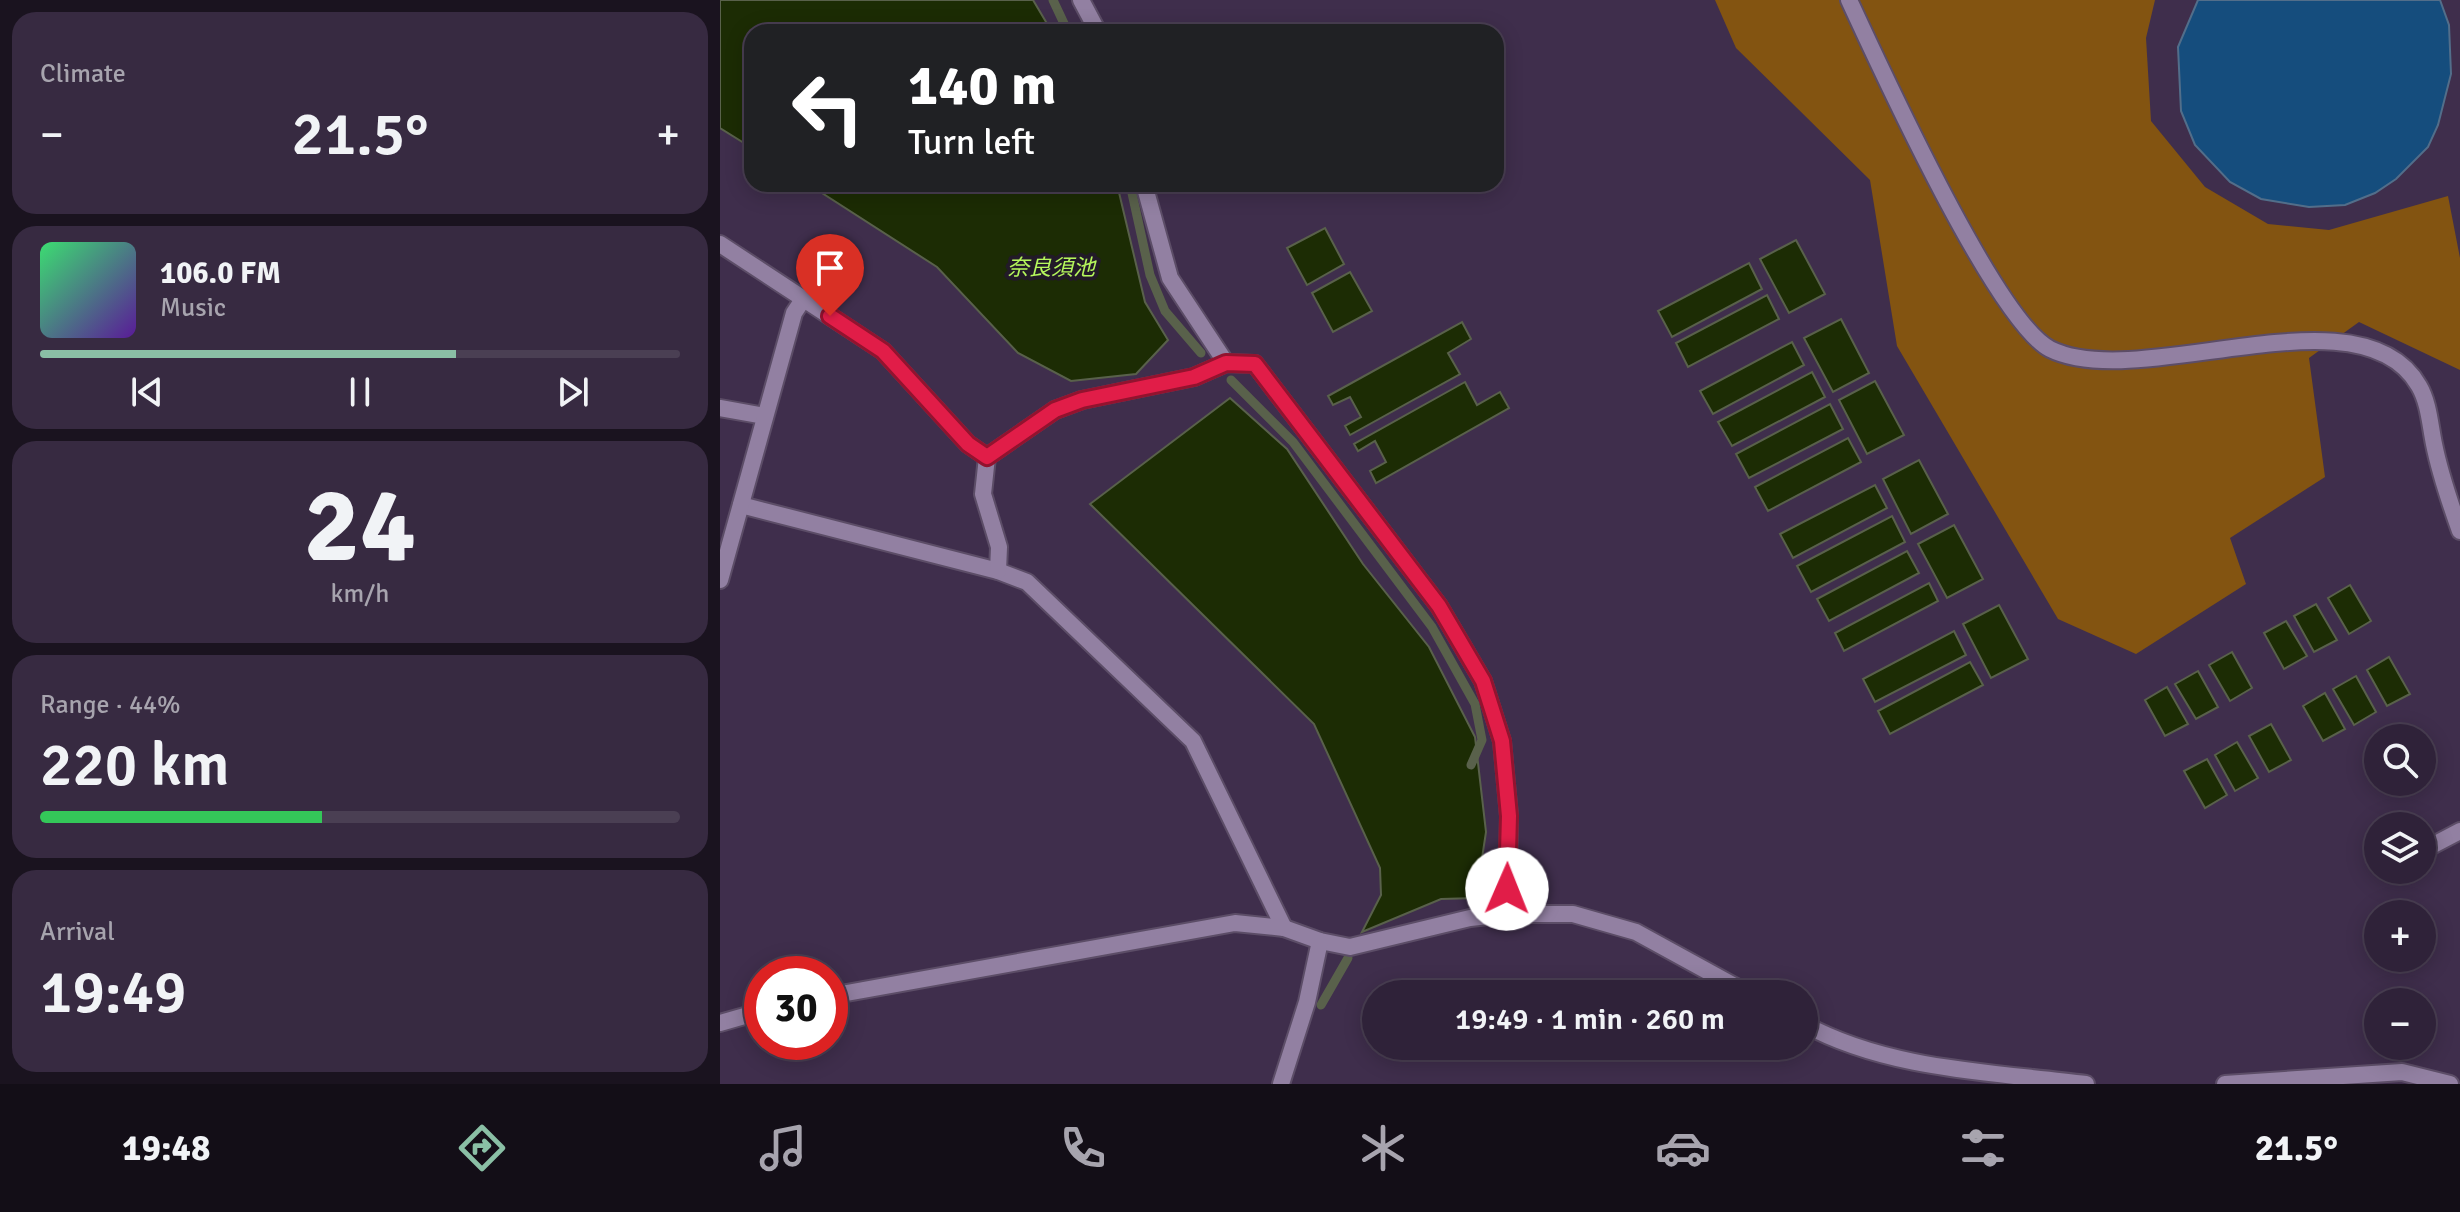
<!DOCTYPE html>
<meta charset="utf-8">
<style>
:root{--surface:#2f2239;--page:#372a41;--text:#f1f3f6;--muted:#a7a4ae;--line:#4a3f53;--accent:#8abfa5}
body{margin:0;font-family:Signika,"Noto Sans JP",sans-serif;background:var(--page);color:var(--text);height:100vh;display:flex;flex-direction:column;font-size:30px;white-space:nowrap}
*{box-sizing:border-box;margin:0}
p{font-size:26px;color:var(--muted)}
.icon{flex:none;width:44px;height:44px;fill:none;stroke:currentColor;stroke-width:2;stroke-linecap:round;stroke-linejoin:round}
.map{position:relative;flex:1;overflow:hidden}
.drawer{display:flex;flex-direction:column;gap:12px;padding:12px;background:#1a131f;width:720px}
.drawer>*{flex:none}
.top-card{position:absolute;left:24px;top:24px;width:760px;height:168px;border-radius:24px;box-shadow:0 4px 20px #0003,0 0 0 2px var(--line);background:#202124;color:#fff;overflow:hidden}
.controls{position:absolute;left:1644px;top:724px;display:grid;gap:16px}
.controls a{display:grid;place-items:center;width:72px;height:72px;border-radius:50%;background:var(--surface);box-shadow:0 4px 20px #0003,0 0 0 2px var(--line);font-size:40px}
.speed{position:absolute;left:24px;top:956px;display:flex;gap:16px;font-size:40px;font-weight:700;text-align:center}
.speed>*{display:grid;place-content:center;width:104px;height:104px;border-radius:50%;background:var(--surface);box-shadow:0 4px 20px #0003,0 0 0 2px var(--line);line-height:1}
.speed .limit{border:12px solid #d22;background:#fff;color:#111}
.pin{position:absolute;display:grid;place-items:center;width:68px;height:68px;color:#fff;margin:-82px -34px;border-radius:50% 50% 50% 0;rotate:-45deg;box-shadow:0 0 8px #0007}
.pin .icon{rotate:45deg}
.me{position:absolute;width:88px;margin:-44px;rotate:1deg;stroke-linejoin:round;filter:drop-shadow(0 0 6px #0008)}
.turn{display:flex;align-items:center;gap:28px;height:168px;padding:0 32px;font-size:36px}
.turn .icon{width:104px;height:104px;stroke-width:2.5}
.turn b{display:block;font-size:56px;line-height:68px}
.big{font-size:60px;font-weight:600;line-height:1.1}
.drawer .tile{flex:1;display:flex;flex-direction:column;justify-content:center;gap:12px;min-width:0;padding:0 28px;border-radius:24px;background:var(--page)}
.drawer .dial{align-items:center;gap:0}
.dial b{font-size:104px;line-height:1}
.song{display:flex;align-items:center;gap:24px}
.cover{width:96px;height:96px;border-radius:12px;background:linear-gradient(135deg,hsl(140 70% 55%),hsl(270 70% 35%))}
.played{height:8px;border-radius:4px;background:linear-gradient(90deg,var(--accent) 65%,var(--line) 65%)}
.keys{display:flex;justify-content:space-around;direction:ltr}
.heat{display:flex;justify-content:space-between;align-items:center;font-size:44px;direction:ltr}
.charge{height:12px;border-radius:6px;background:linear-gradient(90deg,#34c759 44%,var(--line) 0)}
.trip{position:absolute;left:642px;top:980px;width:456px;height:80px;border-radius:40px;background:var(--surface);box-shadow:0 4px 20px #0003,0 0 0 2px var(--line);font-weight:600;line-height:80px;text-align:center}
.menu{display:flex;height:128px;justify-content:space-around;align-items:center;background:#130e17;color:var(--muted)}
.menu .icon{width:56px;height:56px}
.menu .active{color:var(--accent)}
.menu b{font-size:36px;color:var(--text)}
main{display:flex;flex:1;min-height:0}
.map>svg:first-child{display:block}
</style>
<main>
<section class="drawer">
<div class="tile"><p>Climate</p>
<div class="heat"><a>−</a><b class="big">21.5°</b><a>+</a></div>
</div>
<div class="tile">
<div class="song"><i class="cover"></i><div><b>106.0 FM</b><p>Music</p></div></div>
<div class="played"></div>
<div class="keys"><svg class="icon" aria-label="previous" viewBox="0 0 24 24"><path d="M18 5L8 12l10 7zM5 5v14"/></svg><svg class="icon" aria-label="pause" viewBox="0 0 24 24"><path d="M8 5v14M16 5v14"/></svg><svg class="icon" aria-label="next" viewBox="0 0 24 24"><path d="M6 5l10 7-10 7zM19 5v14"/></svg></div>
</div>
<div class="tile dial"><b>24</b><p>km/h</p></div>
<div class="tile"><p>Range · 44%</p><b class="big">220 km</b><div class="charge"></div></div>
<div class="tile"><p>Arrival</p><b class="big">19:49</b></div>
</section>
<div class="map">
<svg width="1740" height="1084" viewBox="0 0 1740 1084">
<rect width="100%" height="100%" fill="#3f2e4c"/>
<path fill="#835411" d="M 995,0 L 1435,0 L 1426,38 L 1431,121 L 1485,187 L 1548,224 L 1609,230 L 1728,196 L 1740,258 L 1740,370 L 1639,322 L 1589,358 L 1605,477 L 1510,538 L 1526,584 L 1416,654 L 1338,619 L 1177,346 L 1150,180 L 1016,48 Z"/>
<g fill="#1c2c04" stroke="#59614b" stroke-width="2">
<path d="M 0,0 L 313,0 L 332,32 L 32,32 L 32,148 L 0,128 Z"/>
<path d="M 88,184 L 397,184 L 425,302 L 448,340 L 416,374 L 351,381 L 298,353 L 217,267 Z"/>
<path d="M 605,228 L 624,264 L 587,285 L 567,248 Z"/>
<path d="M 1076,240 L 1105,294 L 1069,313 L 1040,259 Z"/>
<path d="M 1029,263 L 1042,289 L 952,337 L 938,311 Z"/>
<path d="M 630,272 L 652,311 L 613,332 L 592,293 Z"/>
<path d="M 1047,295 L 1059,319 L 968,367 L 956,343 Z"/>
<path d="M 1121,319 L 1149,373 L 1113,392 L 1084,338 Z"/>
<path d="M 742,322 L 751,339 L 728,353 L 740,374 L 630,435 L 625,426 L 641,417 L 630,397 L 613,405 L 608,396 Z"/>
<path d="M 1072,342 L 1084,365 L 993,414 L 980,391 Z"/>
<path d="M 1092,372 L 1105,397 L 1012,446 L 998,422 Z"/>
<path d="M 1155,381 L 1184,435 L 1147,454 L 1119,400 Z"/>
<path d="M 745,382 L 757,405 L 780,392 L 789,408 L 656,483 L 650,471 L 666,462 L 655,441 L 638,451 L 634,444 Z"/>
<path d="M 510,398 L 567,449 L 643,564 L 709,647 L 755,737 L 766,832 L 756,898 L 721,899 L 642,932 L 661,895 L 660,868 L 594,724 L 370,504 Z"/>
<path d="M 1110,404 L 1123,429 L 1029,478 L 1016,454 Z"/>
<path d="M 1128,438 L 1141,462 L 1048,511 L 1035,487 Z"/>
<path d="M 1199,460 L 1228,514 L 1191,534 L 1163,479 Z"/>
<path d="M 1155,485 L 1167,508 L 1073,558 L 1060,534 Z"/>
<path d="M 1172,516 L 1185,542 L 1091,592 L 1077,566 Z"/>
<path d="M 1234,525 L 1263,579 L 1227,598 L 1198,544 Z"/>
<path d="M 1187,551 L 1199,573 L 1109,621 L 1097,599 Z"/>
<path d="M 1209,583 L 1218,601 L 1124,651 L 1115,633 Z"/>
<path d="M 1630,585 L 1651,621 L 1629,634 L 1608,598 Z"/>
<path d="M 1596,604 L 1617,640 L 1594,652 L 1574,616 Z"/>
<path d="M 1279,605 L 1308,659 L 1271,678 L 1243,624 Z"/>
<path d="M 1566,621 L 1587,656 L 1564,669 L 1544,633 Z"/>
<path d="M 1234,631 L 1246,655 L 1155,702 L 1143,679 Z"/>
<path d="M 1512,652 L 1532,688 L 1510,701 L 1489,665 Z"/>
<path d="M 1669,657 L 1690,694 L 1667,706 L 1647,670 Z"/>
<path d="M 1250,662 L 1263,685 L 1170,734 L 1158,711 Z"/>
<path d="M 1478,671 L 1498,707 L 1476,719 L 1455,684 Z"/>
<path d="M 1636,676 L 1656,712 L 1634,725 L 1613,689 Z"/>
<path d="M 1447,687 L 1468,724 L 1445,736 L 1425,700 Z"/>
<path d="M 1605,693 L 1625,729 L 1603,741 L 1583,706 Z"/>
<path d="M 1551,724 L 1571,760 L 1549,772 L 1529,736 Z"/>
<path d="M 1517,742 L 1538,778 L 1515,791 L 1495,755 Z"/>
<path d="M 1487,759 L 1507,795 L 1485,808 L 1464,771 Z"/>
</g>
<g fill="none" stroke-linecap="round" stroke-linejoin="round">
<g stroke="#59614b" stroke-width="9">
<path d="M 333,0 L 348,32"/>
<path d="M 410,184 L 430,275 L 445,311 L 481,353"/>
<path d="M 511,380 L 573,442 L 712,627 L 755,704 L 762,740 L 751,765"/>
<path d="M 601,1005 L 628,958"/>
</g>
</g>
<path fill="#154d7d" stroke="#526e8a" stroke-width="2" d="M 1478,0 L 1720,0 L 1729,25 L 1731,74 L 1718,125 L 1708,147 L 1676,179 L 1655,193 L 1625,205 L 1589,207 L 1541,199 L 1510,182 L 1475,145 L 1461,111 L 1458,47 Z"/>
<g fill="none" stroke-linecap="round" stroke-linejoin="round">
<g stroke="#5c4d67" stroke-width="20">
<g id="street">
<path d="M 361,0 L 378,32"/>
<path d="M 1129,0 C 1159,65 1276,321 1330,349 C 1420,394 1641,284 1699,386 C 1709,403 1710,425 1714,444 C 1720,474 1730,503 1740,531"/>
<path d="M 424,184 L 450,278 L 506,363"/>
<path d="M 0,244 L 163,351 L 248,444 L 267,457"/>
<path d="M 0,408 L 45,416"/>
<path d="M 21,505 L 278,571 L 307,582 L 473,741 L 564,928"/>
<path d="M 278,571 L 279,547 L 263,494 L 267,457 L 335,410 L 362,400 L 474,377 L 506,363 L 535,364 L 719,606 L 763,681 L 782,741 L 789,816 L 787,914 L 853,914 L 916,932 L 1029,994"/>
<path d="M 0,580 L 74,313 L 84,298"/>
<path d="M 1702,851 L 1740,831"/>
<path d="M 110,996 L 515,923 L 564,928 L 600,941 L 630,947 L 750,918 L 787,914"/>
<path d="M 0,1023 L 42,1011"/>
<path d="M 1084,1024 C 1168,1070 1272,1072 1366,1084"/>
<path d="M 561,1084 L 587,1002 L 600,941"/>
<path d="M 1505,1084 L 1682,1072 L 1730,1084"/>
</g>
</g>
<use href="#street" stroke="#9280a2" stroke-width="16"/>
</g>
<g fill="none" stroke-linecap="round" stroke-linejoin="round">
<g stroke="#92132f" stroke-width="20">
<path id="route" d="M 110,316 L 163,351 L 248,444 L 267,457 L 335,410 L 362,400 L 474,377 L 506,363 L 535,364 L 719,606 L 763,681 L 782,741 L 789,816 L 787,889"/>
</g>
<use href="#route" stroke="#e11d48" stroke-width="14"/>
</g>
<g text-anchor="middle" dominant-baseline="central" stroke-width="8" stroke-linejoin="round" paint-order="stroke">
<g font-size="22" font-style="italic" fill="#b5f75c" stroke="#221a28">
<text x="331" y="267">奈良須池</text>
</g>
</g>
</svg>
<div class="controls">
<a><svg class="icon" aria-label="search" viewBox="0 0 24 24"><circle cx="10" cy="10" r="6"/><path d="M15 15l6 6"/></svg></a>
<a><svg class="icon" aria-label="layers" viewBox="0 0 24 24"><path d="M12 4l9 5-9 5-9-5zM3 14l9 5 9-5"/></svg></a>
<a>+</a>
<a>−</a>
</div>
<div class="speed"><div class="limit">30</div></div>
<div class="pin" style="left:110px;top:316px;background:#d93025"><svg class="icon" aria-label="arrive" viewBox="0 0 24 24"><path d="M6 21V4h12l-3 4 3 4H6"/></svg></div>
<svg class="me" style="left:787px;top:889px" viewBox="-20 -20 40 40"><circle r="19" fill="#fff"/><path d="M0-13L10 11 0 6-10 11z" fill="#e11d48"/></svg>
<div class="trip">19:49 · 1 min · 260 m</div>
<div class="top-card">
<div class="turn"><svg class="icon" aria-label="left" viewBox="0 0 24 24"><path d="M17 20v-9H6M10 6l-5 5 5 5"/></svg><div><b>140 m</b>Turn left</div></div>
</div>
</div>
</main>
<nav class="menu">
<b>19:48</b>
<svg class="icon active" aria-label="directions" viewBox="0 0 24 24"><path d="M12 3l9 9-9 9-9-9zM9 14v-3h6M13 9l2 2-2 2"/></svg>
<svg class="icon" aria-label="music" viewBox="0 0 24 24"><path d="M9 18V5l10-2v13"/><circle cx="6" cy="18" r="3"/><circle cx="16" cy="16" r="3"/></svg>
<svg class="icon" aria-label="phone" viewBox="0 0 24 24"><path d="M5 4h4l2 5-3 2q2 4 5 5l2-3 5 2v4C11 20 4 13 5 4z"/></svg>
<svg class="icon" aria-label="climate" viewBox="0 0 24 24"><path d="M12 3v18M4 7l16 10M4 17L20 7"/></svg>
<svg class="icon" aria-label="car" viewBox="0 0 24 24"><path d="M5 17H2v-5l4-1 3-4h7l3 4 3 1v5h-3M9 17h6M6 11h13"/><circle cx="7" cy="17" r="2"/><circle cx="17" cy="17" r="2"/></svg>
<svg class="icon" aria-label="filters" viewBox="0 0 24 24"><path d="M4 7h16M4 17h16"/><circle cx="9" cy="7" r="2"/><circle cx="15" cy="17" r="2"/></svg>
<b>21.5°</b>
</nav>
